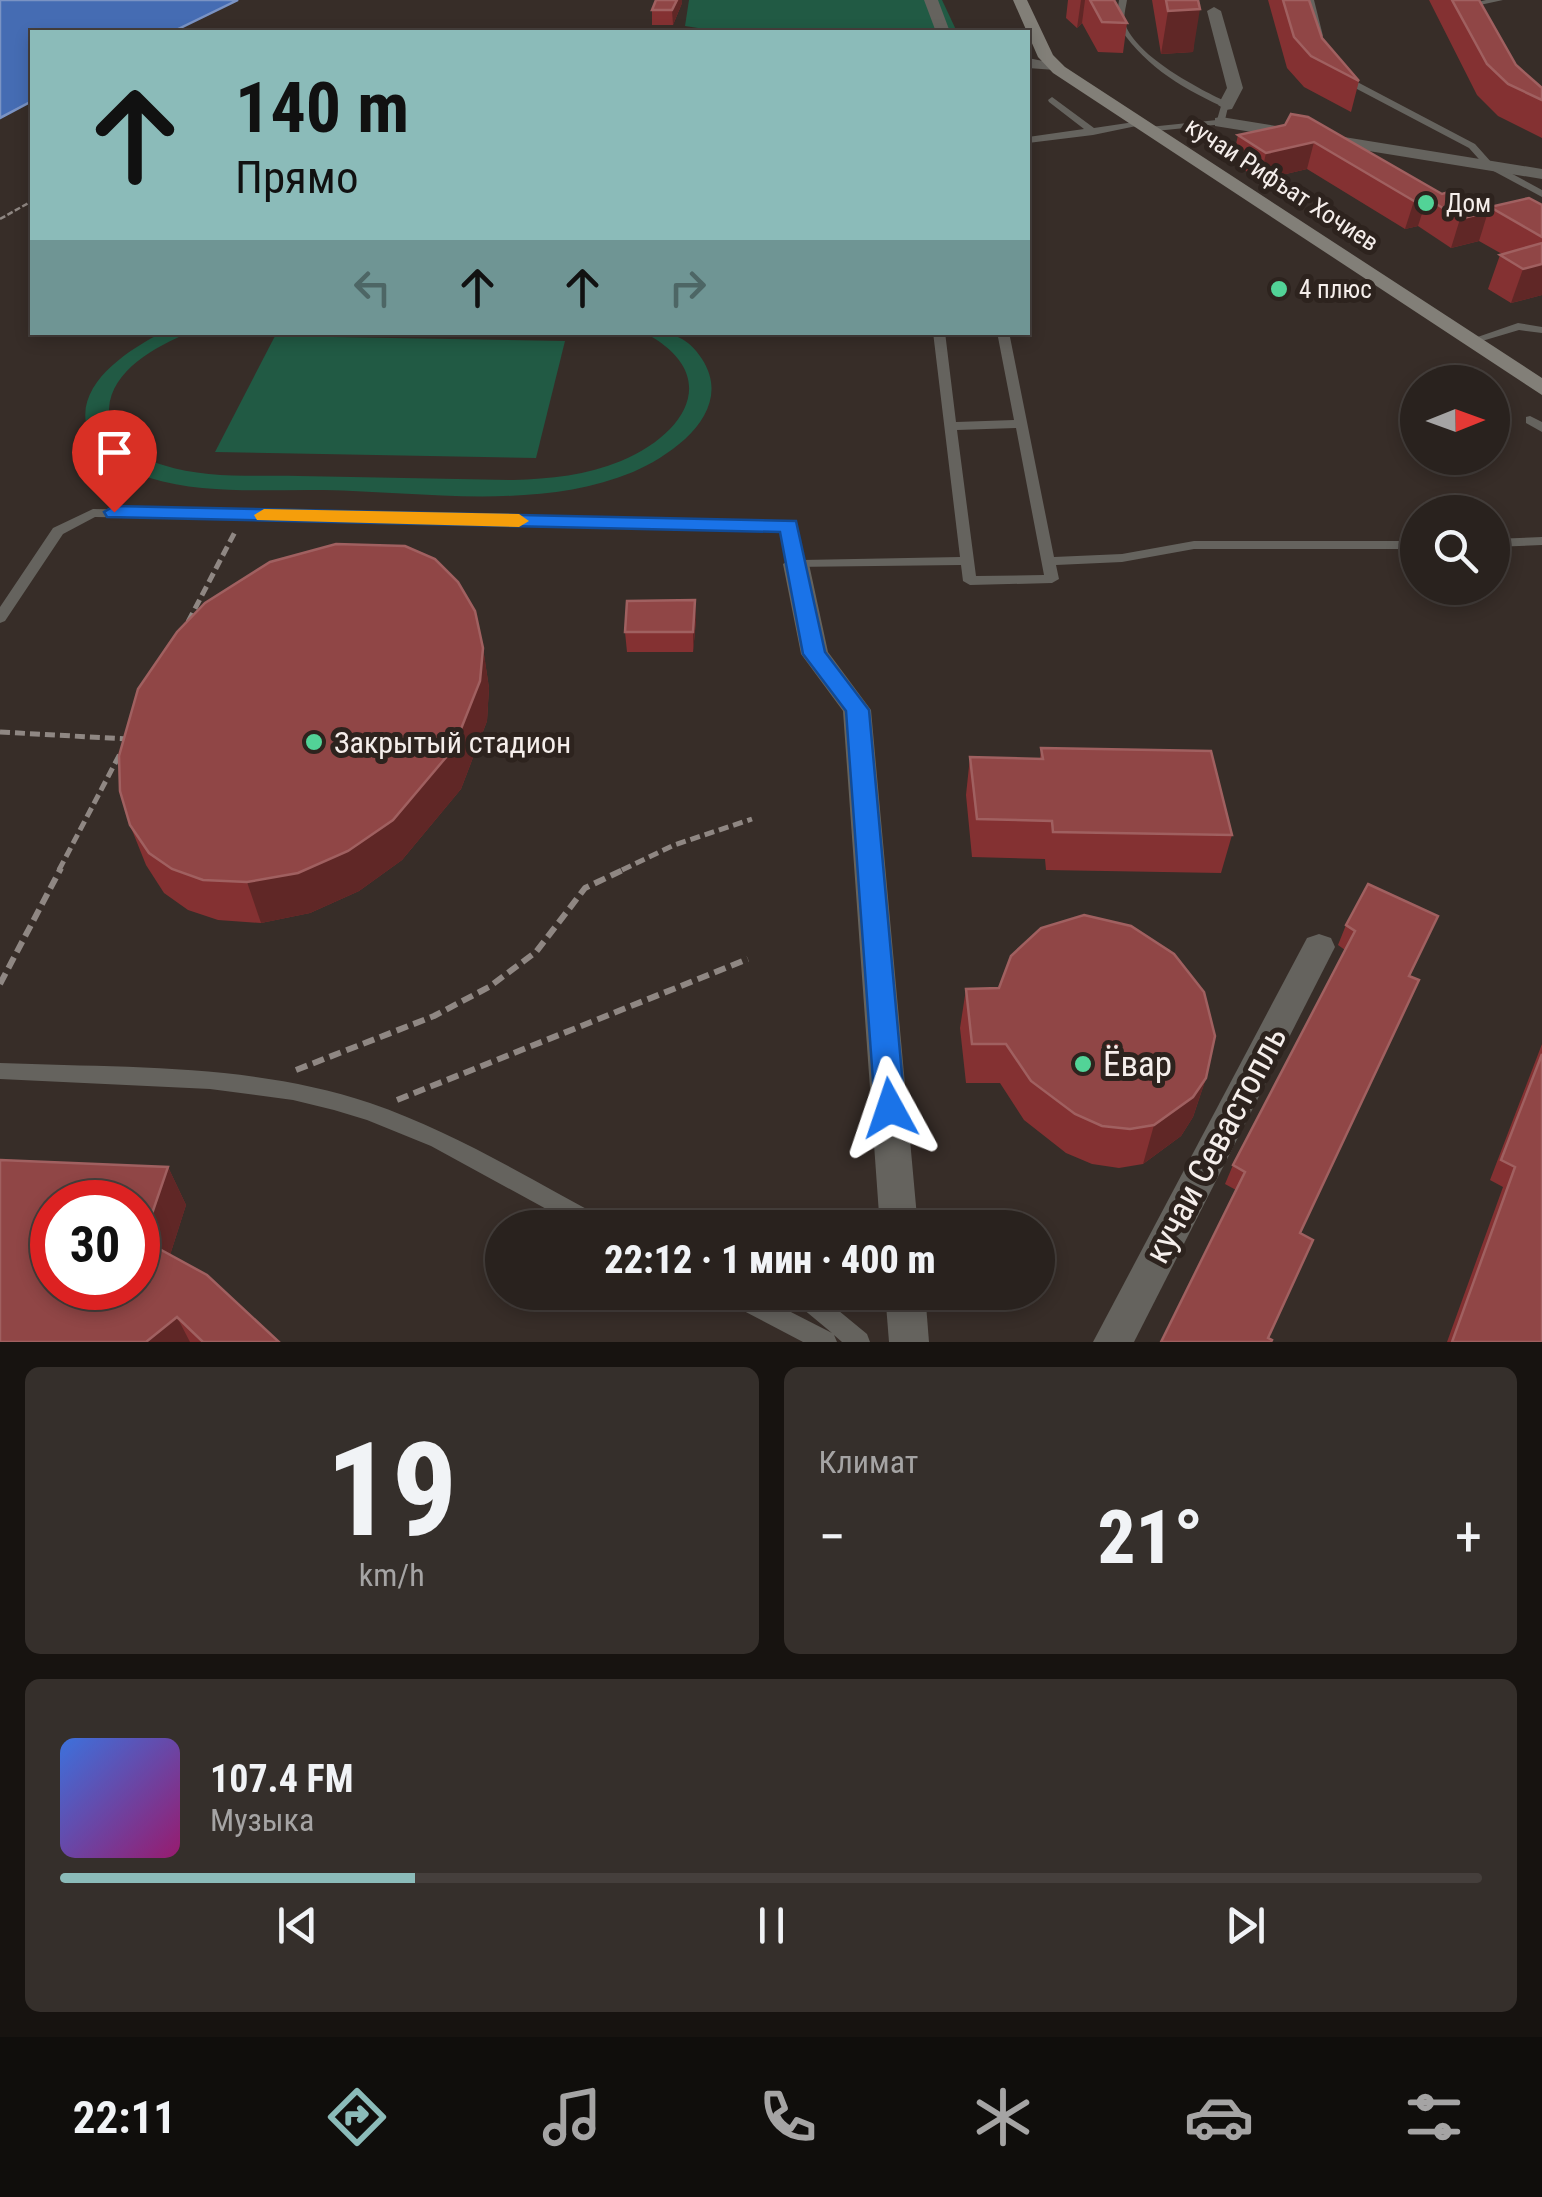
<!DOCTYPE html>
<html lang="ru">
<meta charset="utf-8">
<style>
:root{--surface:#29221e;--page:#352f2b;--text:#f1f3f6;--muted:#a5a4a4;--line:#453f3c;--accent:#8bbbb9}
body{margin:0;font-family:"Roboto Condensed",sans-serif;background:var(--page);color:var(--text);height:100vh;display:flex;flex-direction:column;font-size:38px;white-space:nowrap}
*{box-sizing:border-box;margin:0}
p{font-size:32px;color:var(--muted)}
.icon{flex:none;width:55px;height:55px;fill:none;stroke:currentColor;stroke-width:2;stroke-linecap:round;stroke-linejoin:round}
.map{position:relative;height:1342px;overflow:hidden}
.drawer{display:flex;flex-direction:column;gap:25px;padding:25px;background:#171310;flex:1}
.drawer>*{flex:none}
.top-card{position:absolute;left:30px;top:30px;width:1000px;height:305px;border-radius:0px;box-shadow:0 5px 15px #0003,0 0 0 2px var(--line);background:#8bbbb9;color:#111;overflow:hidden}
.needle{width:65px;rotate:89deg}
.controls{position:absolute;left:1400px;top:365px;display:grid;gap:20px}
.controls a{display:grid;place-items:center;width:110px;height:110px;border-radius:50%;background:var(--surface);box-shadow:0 5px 15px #0003,0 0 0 2px var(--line);font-size:50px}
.speed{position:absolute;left:30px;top:1180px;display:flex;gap:20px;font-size:50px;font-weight:700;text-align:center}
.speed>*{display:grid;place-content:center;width:130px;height:130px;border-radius:50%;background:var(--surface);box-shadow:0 5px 15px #0003,0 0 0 2px var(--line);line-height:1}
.speed .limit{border:15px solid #d22;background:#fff;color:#111}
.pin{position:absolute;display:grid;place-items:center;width:85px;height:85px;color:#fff;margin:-102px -42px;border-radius:50% 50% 50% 0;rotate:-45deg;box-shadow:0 0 10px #0007}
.pin .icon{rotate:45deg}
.me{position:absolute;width:110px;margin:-55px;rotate:355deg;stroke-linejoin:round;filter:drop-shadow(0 0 8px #0008)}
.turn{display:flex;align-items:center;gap:35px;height:210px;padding:0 40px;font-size:45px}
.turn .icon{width:130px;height:130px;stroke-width:2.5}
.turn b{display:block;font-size:70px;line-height:85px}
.lanes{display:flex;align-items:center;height:95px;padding:0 40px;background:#0003;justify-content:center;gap:50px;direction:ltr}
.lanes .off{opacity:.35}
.big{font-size:75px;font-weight:800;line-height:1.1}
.drawer .widget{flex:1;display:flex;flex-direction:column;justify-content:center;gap:15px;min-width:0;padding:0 35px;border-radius:15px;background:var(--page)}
.drawer .dial{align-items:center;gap:0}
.dial b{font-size:130px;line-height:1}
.song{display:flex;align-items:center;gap:30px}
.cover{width:120px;height:120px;border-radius:15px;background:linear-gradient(135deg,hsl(220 70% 55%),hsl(320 70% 35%))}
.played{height:10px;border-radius:5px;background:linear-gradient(90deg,var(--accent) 25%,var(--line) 25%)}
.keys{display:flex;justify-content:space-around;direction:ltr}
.heat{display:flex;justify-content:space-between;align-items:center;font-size:55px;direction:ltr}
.drawer .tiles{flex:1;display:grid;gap:25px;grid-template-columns:1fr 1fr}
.widget:last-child{grid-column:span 2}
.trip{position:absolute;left:485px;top:1210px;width:570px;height:100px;border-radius:50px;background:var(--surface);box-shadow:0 5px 15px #0003,0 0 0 2px var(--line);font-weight:800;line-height:100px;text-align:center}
.menu{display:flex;height:160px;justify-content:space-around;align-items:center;background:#100e0c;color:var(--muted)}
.menu .icon{width:70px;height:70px}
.menu .on{color:var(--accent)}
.menu b{font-size:45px;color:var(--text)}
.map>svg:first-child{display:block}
</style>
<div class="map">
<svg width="1542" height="1342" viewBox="0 0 1542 1342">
<rect width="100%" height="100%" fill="#372d28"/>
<g fill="#215a44">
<path d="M 689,0 L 942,0 L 957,32 L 724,32 L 685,26 Z"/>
<path d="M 161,333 L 188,333 C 157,346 111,370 109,409 C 108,439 137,457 163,465 C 206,479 255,475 299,476 C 371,477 442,479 513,480 C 550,479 587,475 621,461 C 688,433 722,374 645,333 C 671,332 687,336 702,359 C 735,410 675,454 633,472 C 539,511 423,492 324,490 C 267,489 205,495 150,478 C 125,470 95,455 87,428 C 75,383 129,350 161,333 Z"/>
<path d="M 275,336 L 565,341 L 536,458 L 215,452 Z"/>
</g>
<path fill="#456cb3" stroke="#7a93c4" stroke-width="2.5" d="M 0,0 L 238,0 L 172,32 L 32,32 L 32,101 L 0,118 Z"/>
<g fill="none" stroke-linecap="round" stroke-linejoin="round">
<path stroke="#8f8783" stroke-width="2.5" stroke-dasharray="6 2.5" stroke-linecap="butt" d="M 0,219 L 32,201"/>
<g stroke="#8f8783" stroke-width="5" stroke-dasharray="10 5" stroke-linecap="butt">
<path d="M 188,622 L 236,530"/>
<path d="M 0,732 L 127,739"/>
<path d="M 59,870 L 121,752"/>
<path d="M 622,870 L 674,845 L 752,819"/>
</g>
<g stroke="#8f8783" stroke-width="6" stroke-dasharray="12 6" stroke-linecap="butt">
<path d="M 0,984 L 61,868"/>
<path d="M 296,1070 L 434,1016 L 489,987 L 536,952 L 585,888 L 627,868"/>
<path d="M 397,1100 L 748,959"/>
</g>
<g fill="#65635e" fill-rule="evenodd">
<path d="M 1119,0 L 1127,0 C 1126,7 1123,17 1125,24 C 1137,57 1199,89 1229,103 L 1224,124 L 1146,132 L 1146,128 L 1149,127 L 1217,120 L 1221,106 C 1178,86 1141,63 1116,22 Z"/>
<path d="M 1306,0 L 1314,0 L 1323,36 L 1316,34 Z"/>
<path d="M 1486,0 L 1503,0 L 1466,8 L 1462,6 Z"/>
<path d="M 1338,75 L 1344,75 L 1475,144 L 1492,163 L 1542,190 L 1542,197 L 1486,167 L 1469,148 L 1338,79 Z"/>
<path d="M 1052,97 L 1094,128 L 1141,121 L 1146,124 L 1093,135 L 1028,143 L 1028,137 L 1084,129 L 1049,102 L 1048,100 Z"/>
<path d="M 1518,323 L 1542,327 L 1542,333 L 1519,330 L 1472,344 L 1466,341 Z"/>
<path d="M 933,332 L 945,332 L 956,422 L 1014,420 L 997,332 L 1009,332 L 1054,557 L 1122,554 L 1194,541 L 1418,541 L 1418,549 L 1194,549 L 1122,562 L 1056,565 L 1059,579 L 1052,583 L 970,585 L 963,581 L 961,565 L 791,567 L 783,530 L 95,517 L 63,534 L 5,621 L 0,623 L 0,607 L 53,528 L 93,509 L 789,522 L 796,526 L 802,560 L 960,557 ZM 1016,428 L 1044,575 L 976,576 L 957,430 Z"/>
<path d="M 1530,416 L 1542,422 L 1542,432 L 1526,423 L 1526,417 Z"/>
<path d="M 1542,537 L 1542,545 L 1492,547 L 1492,539 Z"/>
<path d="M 0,1063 C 123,1068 252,1063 370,1103 C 455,1132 531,1180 609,1221 L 612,1228 L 581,1228 L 431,1146 L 367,1120 L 334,1110 L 293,1100 L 210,1089 L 0,1079 Z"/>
<path d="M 718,1292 L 752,1292 L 832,1333 L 791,1299 L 788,1292 L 816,1292 L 867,1334 L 870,1342 L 842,1342 L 834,1335 L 837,1342 L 803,1342 L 721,1299 Z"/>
</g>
<g fill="#65635e" fill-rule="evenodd">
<path d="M 924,0 L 938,0 L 950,32 L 936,32 Z"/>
<path d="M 1214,7 L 1221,11 L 1243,88 L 1232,109 L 1226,110 L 1218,105 L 1227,88 L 1207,11 Z"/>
<path d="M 1028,58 L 1063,65 L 1055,70 L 1028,68 Z"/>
<path d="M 1221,117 L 1542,169 L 1542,179 L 1215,126 L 1215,118 Z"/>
<path d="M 796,556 L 809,564 L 828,652 L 871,710 L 918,1228 L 880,1228 L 843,711 L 801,654 L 783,564 Z"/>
<path d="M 1319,934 L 1331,938 L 1335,947 L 1134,1342 L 1093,1342 L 1307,938 Z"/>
<path d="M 885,1292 L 925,1292 L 929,1342 L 889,1342 Z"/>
</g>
<path fill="#827f78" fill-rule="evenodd" d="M 1013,0 L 1027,0 L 1053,55 L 1065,67 L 1542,378 L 1542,395 L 1053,73 L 1038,57 Z"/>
</g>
<g fill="#843132">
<path d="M 1068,0 L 1114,0 L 1127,23 L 1123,53 L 1098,52 L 1082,23 L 1077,28 L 1066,18 Z"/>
<path d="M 1152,0 L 1198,0 L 1193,52 L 1161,54 Z"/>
<path d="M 1268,0 L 1309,0 L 1322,38 L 1359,81 L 1351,112 L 1304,87 L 1287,68 Z"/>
<path d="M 1429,0 L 1479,0 L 1516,65 L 1542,88 L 1542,138 L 1498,116 L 1477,95 Z"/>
<path d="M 682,3 L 673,25 L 652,25 L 652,10 Z"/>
<path d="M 1285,125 L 1442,194 L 1488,212 L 1490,207 L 1542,205 L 1542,295 L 1511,303 L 1488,289 L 1500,255 L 1502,254 L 1479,241 L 1451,248 L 1418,226 L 1405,229 L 1307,169 L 1260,180 L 1232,162 L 1238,135 Z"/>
<path d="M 696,620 L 693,652 L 627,652 L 625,632 Z"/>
<path d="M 483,648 L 489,688 L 487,721 L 461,789 L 402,860 L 359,891 L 310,913 L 261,923 L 218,920 L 188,910 L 164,893 L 146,865 L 130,825 Z"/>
<path d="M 1041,748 L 1232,835 L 1221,873 L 1046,870 L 1045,859 L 972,857 L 966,795 L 970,757 L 1040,759 Z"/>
<path d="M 1346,925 L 1429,937 L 1161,1342 L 1236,1190 L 1225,1184 L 1233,1165 L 1345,950 L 1338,945 Z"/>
<path d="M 999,988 L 1206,1078 L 1193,1117 L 1181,1136 L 1143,1164 L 1119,1168 L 1092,1164 L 1066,1153 L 1024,1120 L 1000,1083 L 966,1083 L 960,1028 L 966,989 Z"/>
<path d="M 1542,1044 L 1542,1342 L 1447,1342 L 1503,1187 L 1490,1180 Z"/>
<path d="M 168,1167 L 186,1205 L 170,1255 L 279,1342 L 0,1342 Z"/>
</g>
<g fill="#602726">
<path d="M 677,0 L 682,0 L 682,3 L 673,25 L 672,10 Z"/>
<path d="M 1081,0 L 1085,0 L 1082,23 L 1077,28 Z"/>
<path d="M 1200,9 L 1193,52 L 1161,54 L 1168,11 Z"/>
<path d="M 1314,142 L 1307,169 L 1260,180 L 1266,153 Z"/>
<path d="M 1427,198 L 1418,226 L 1405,229 L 1414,201 Z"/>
<path d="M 1488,212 L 1479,241 L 1451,248 L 1460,219 Z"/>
<path d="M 1542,264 L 1542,295 L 1511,303 L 1523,269 Z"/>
<path d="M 695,600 L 696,620 L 693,652 L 693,632 Z"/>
<path d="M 483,648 L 489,688 L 487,721 L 461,789 L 402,860 L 359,891 L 310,913 L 261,923 L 247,882 Z"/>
<path d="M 1206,1078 L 1193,1117 L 1181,1136 L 1143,1164 L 1154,1125 Z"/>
<path d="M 168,1167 L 186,1205 L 163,1277 L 143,1240 Z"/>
<path d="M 177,1317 L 190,1342 L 146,1342 Z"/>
</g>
<g fill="#904646" stroke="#a06060" stroke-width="2.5" fill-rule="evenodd">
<path d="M 656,0 L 677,0 L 672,10 L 652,10 Z"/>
<path d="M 1090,0 L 1114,0 L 1127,23 L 1102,22 Z"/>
<path d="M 1166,0 L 1198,0 L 1200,9 L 1168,11 Z"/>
<path d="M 1283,0 L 1309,0 L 1322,38 L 1359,81 L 1311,56 L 1294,37 Z"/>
<path d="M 1452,0 L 1479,0 L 1516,65 L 1542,88 L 1542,100 L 1508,84 L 1487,64 Z"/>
<path d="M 1291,114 L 1308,117 L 1442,194 L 1452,191 L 1488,212 L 1460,219 L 1427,198 L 1414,201 L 1314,142 L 1266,153 L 1238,135 L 1285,125 Z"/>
<path d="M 1529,198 L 1542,205 L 1542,237 L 1490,207 Z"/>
<path d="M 1542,243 L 1542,264 L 1523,269 L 1500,255 Z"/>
<path d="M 336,544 L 405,546 L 435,559 L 458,582 L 475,611 L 483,648 L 480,681 L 453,749 L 393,820 L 348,851 L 298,873 L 247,882 L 203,880 L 172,869 L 149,853 L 130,825 L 120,791 L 119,756 L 138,689 L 177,632 L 205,603 L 270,562 Z"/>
<path d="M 695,600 L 693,632 L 625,632 L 627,601 Z"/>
<path d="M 1041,748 L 1211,751 L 1232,835 L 1053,832 L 1052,821 L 977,819 L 970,757 L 1043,759 Z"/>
<path d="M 1368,884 L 1438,916 L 1409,976 L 1419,980 L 1300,1233 L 1313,1240 L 1268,1338 L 1272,1340 L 1271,1342 L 1161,1342 L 1245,1172 L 1233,1165 L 1355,931 L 1346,925 Z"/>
<path d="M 1084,915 L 1131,926 L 1174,954 L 1204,992 L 1215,1036 L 1206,1078 L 1193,1097 L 1154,1125 L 1130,1129 L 1102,1126 L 1075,1114 L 1031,1081 L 1006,1044 L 972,1044 L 966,989 L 999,988 L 1011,956 L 1041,928 Z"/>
<path d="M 1542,1054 L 1542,1342 L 1452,1342 L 1515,1167 L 1501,1160 Z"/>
<path d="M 0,1160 L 168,1167 L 143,1240 L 207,1275 L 279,1342 L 203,1342 L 177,1317 L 146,1342 L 0,1342 ZM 52,1202 L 138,1202 L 138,1288 L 52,1288 Z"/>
</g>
<path fill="#1a73e8" stroke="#114b97" stroke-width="2.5" d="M 114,506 L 796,521 L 825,652 L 869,710 L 905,1108 L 900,1117 L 890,1121 L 879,1117 L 875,1108 L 846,711 L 803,654 L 780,532 L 107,517 L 104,512 Z"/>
<path fill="#f59e0b" d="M 264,509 L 519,514 L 529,521 L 519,527 L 257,520 L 254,515 Z"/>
<g fill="#52d397" stroke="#2d231e" stroke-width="4">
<circle cx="1426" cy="203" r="10"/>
<circle cx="1279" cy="289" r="10"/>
<circle cx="314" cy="742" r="10"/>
<circle cx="1083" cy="1064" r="10"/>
</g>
<g text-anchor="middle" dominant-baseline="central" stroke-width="10" stroke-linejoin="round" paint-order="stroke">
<g font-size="25" fill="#f5eeeb" stroke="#2d231e">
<text transform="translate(1282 184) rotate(33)">кучаи Рифъат Хочиев</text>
</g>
<g font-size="25" fill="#f5eeeb" stroke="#2d231e" text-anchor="start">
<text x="1446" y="203">Дом</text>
<text x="1299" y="289">4 плюс</text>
</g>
<g font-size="30" fill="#f5eeeb" stroke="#2d231e" text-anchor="start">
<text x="334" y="742">Закрытый стадион</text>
</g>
<g font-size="35" fill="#f5eeeb" stroke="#2d231e" text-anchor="start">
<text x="1103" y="1064">Ёвар</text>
</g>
<g font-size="35" fill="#f5eeeb" stroke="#2d231e">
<text transform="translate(1216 1145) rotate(-62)">кучаи Севастопль</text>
</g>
</g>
</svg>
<div class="controls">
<a><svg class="needle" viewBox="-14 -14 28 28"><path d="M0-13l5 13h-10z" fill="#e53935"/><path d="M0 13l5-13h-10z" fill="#a5a4a4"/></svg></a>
<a><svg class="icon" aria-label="search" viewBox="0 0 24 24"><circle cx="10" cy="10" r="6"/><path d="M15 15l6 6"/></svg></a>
</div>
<div class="speed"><div class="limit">30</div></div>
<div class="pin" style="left:114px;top:512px;background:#d93025"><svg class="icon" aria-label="arrive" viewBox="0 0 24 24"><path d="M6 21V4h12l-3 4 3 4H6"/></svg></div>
<svg class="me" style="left:890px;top:1108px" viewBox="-20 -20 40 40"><path d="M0-17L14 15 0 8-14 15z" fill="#1a73e8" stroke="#fff" stroke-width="4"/></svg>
<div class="trip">22:12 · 1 мин · 400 m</div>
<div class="top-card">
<div class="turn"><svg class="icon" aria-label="ahead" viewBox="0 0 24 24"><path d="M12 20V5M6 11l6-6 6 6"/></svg><div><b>140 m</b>Прямо</div></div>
<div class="lanes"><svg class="icon off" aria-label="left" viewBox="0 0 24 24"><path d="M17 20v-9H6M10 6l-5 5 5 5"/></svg><svg class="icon" aria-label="ahead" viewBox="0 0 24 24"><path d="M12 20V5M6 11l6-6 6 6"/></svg><svg class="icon" aria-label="ahead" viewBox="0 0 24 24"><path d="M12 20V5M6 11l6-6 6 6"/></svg><svg class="icon off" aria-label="right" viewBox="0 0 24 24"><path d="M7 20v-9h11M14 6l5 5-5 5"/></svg></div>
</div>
</div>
<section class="drawer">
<div class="tiles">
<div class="widget dial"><b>19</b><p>km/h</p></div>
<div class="widget"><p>Климат</p>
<div class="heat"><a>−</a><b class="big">21°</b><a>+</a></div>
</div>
<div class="widget">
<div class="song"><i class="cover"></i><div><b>107.4 FM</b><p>Музыка</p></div></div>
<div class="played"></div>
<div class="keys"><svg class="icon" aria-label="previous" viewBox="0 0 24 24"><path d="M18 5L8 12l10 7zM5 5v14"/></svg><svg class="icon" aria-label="pause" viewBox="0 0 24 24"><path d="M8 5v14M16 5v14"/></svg><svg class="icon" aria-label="next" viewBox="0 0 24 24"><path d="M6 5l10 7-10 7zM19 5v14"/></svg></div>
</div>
</div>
</section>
<nav class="menu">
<b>22:11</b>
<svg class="icon on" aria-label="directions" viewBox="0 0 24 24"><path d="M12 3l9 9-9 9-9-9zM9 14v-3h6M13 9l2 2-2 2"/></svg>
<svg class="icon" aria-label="music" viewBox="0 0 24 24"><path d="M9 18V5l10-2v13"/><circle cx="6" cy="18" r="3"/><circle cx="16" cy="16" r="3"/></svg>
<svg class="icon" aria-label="phone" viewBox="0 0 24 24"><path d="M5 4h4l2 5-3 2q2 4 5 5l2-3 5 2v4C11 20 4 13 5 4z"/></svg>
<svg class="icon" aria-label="climate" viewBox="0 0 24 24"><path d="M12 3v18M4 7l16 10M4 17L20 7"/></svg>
<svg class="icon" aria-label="car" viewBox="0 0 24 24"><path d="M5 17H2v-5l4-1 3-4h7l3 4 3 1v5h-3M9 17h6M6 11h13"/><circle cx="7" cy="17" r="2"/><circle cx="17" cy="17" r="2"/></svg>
<svg class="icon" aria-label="filters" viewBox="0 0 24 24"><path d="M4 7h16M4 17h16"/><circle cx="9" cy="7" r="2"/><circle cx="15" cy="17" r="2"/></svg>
</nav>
